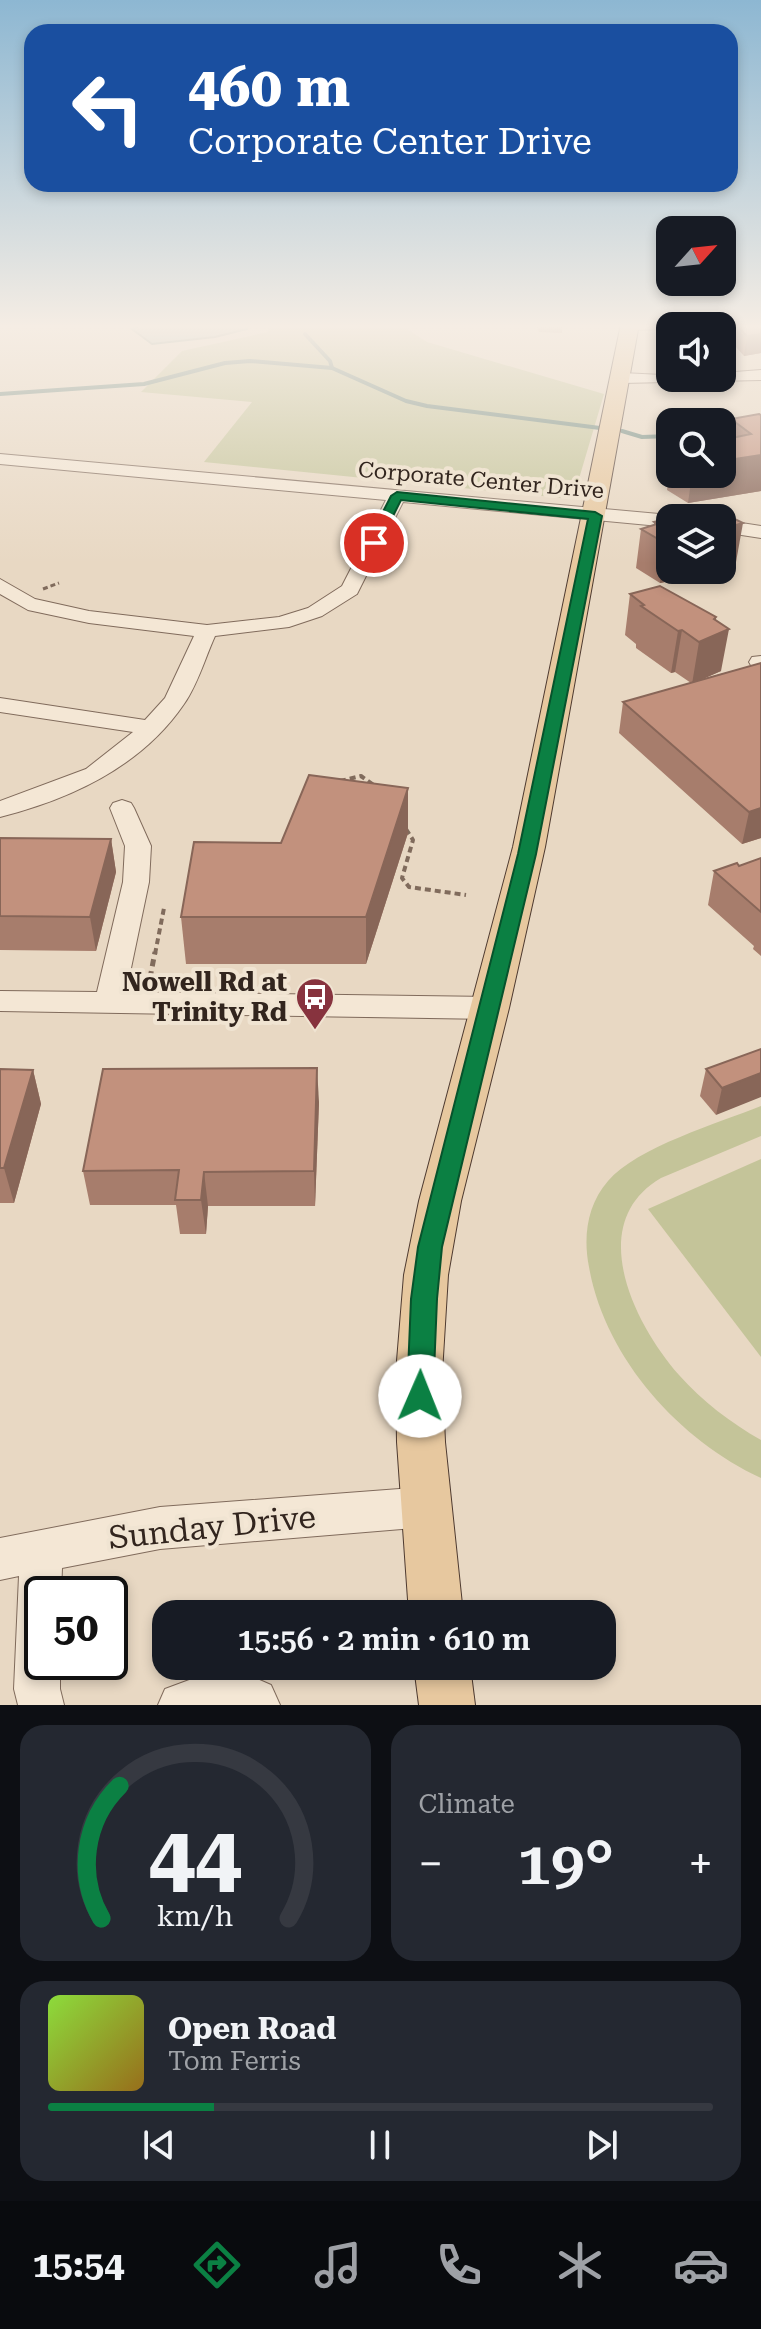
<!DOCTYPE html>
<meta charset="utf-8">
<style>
:root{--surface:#171b24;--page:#242831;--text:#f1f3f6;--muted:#9ea1a6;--line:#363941;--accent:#0b8043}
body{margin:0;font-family:"Roboto Serif",serif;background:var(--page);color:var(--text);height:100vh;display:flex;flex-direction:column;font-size:30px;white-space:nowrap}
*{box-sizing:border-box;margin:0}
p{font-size:26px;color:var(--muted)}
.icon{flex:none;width:44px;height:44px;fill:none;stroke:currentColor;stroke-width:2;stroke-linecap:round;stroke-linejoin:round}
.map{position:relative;height:1705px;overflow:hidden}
.panel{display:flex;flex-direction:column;gap:20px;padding:20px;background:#0d0f14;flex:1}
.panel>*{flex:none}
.banner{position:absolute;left:24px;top:24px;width:714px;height:168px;border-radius:24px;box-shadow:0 4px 12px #0003;background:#1a4fa0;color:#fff;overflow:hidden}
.needle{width:52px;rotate:63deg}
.controls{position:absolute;left:656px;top:216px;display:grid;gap:16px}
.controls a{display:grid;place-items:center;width:80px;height:80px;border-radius:16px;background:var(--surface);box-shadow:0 4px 12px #0003;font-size:40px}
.speed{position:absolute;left:24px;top:1576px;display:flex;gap:16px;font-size:40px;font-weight:700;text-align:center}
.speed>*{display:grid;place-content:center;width:104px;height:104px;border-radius:50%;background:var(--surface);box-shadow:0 4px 12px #0003;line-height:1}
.speed .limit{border:4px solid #111;border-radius:12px;background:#fff;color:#111}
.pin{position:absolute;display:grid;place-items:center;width:68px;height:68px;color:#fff;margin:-34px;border:4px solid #fff;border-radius:50%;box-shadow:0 2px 8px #0007}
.me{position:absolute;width:88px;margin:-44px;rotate:1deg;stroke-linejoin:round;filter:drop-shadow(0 0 6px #0008)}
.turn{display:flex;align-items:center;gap:28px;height:168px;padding:0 32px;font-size:36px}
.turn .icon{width:104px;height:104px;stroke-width:2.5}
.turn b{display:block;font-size:56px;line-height:68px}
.big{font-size:60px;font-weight:600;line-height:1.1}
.panel .card{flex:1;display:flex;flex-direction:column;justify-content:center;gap:12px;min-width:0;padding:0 28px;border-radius:24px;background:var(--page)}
.panel .dial{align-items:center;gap:0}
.dial svg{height:208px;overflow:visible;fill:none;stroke:var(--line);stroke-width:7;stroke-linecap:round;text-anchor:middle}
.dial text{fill:var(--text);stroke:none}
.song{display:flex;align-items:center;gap:24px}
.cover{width:96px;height:96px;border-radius:12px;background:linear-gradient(135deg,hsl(90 70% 55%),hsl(40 70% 35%))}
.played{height:8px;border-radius:4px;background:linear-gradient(90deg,var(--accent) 25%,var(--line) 25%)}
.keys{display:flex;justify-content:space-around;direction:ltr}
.heat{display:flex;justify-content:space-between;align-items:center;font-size:44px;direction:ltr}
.panel .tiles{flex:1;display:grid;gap:20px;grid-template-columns:1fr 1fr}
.card:last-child{grid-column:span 2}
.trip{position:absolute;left:152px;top:1600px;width:464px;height:80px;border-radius:24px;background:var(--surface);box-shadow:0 4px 12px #0003;font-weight:600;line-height:80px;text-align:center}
.tab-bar{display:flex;height:128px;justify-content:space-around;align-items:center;background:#090b0e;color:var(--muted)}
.tab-bar .icon{width:56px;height:56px}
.tab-bar .on{color:var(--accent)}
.tab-bar b{font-size:36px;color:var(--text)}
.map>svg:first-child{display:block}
</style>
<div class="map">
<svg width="761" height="1705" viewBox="0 0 761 1705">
<rect width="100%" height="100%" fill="#e8d8c3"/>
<g fill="#c4c499">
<path d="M 269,324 L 399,324 L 427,342 L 604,394 L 573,499 L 204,462 L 252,402 L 141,392 L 182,351 L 268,332 Z"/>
<path d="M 761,1106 L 761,1136 L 661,1178 C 584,1223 634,1324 679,1375 C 702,1401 731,1423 761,1440 L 761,1478 C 679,1440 605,1358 589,1267 C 583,1237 587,1205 608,1181 C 637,1147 719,1123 761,1106 Z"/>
<path d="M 761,1159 L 761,1357 L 648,1209 Z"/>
</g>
<path fill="#a5bbb2" stroke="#6d887e" stroke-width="2" d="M 145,324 L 247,324 L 247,329 L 215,337 L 152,344 L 132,329 Z"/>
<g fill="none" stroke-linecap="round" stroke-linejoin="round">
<g stroke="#6d887e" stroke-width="4">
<path d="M 305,334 L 330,361 L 332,368"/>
<path d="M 0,394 L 144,384 L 225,363 L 250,361 L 332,368 L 406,401 L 427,406 L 600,428"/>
<path d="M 622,431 L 642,437 L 670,436"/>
</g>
<g stroke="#806b5c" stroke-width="2">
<g id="minor">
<path d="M 624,324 L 744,324 L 737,328 L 670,326 L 670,329 L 630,330 L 625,329 Z"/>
<path d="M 761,370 L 761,380 L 622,383 L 614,378 L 622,373 L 722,378 L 722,373 Z"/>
<path d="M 0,454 L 670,515 L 677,518 L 670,518 L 670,527 L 403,502 L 357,594 L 322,616 L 289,627 L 215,636 C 205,658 198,684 184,704 C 142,766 71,799 0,817 L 0,801 L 86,769 L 133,732 L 0,712 L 0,698 L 145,720 L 165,698 L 194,636 L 89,623 L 28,610 L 0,594 L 0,579 L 35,599 L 89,611 L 207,625 L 279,617 L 308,608 L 342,586 L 386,500 L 0,464 Z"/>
<path d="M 722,520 L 761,526 L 761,538 L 722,532 Z"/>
<path d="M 761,656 L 761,668 L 752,667 L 749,662 L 752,657 Z"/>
<path d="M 122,800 L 131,803 L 134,808 L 151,846 L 149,882 L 126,992 L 491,997 L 501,1001 L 506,1008 L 501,1015 L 491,1019 L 0,1011 L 0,991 L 97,992 L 123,882 L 125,846 L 110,808 L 113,803 Z"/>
<path d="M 426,1487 L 441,1493 L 447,1507 L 441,1521 L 426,1527 L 160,1549 L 62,1568 L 61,1594 L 42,1594 L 42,1662 L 60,1662 L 60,1689 L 64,1705 L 18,1705 L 14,1689 L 19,1576 L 0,1580 L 0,1538 L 160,1507 Z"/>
<path d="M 200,1676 L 255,1678 L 271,1685 L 280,1705 L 158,1705 L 165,1689 Z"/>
</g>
</g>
<g stroke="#4e3a30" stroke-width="2">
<g id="major">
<path d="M 621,324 L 639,324 L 545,847 L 509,1008 L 461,1201 L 448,1275 L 442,1373 L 445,1442 L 463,1614 L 409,1614 L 397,1442 L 396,1373 L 404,1275 L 419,1201 L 513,847 Z"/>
<path d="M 414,1666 L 470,1666 L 475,1705 L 419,1705 Z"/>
</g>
</g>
<path stroke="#806b5c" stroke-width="3" stroke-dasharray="5 3" stroke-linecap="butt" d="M 43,589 L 59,583"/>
<g stroke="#806b5c" stroke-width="4" stroke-dasharray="6 4" stroke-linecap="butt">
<path d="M 340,781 L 361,776 L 375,786"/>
<path d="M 406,829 L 413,840 L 402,878 L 409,887 L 466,895"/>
<path d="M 155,954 L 164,908"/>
</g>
<path stroke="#806b5c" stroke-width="5" stroke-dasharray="7 5" stroke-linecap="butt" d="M 150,978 L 155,952"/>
<use href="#minor" fill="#f4e7d5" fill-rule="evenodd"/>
<use href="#major" fill="#e7c89f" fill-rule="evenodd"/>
</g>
<g fill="#a77d6c">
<path d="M 535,324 L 566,324 L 565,328 L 562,328 L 562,333 L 539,332 Z"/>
<path d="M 665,324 L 761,324 L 761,353 L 744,356 L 735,346 L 722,346 L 722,326 L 670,326 L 670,371 L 665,371 L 664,334 Z"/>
<path d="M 761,415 L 761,491 L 688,503 L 667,490 L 670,466 L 670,474 L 722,474 L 731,419 Z"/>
<path d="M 670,518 L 670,570 L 710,570 L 680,579 L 660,583 L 636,568 L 641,529 L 654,525 L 654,522 Z"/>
<path d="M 630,594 L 716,617 L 716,620 L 721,671 L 702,679 L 761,663 L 761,838 L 742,844 L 619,733 L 623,702 L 691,683 L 675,672 L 671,673 L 636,648 L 636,644 L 625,635 Z"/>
<path d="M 408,833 L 366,964 L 186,964 L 181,917 L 281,843 Z"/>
<path d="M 0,838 L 111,839 L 116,872 L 96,951 L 0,950 Z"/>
<path d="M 761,858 L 761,956 L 753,949 L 754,946 L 708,905 L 714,871 L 739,866 Z"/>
<path d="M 761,1049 L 716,1115 L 700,1096 L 706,1069 Z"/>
<path d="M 0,1069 L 33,1070 L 41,1104 L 14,1203 L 0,1203 Z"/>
<path d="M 319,1102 L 315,1206 L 208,1206 L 206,1234 L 180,1234 L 176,1205 L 90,1205 L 83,1171 Z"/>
</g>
<g fill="#886658">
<path d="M 761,334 L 761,353 L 744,356 L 747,336 Z"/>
<path d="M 761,455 L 761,491 L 688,503 L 692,474 L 722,474 L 722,461 Z"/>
<path d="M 743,523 L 736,562 L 722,566 L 722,529 Z"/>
<path d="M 670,542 L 670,570 L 710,570 L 680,579 L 660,583 L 665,543 Z"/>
<path d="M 716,617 L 713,636 L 729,629 L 721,671 L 692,684 L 699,642 Z"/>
<path d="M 682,630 L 675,672 L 671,673 L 678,631 Z"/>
<path d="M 408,788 L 408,833 L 366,964 L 366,917 Z"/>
<path d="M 761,808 L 761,838 L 742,844 L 749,812 Z"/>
<path d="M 111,839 L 116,872 L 96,951 L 90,917 Z"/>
<path d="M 317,1068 L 319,1102 L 315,1206 L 314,1171 Z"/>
<path d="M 33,1070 L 41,1104 L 14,1203 L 4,1168 Z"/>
<path d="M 761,1073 L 761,1097 L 716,1115 L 722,1088 Z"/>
<path d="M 204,1172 L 208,1206 L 206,1234 L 201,1200 Z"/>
</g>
<g fill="#c2917d" stroke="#886658" stroke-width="2">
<path d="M 666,324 L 761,324 L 761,334 L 747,336 L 738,326 L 670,326 L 670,351 L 667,351 Z"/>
<path d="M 759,414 L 761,415 L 761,455 L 722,461 L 722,440 L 751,434 L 731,419 Z"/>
<path d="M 712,508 L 743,523 L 722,529 L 722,518 L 671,518 Z"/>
<path d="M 670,518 L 670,542 L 665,543 L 641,529 L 657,524 L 654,522 Z"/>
<path d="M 660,586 L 716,617 L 714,619 L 729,629 L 699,642 L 682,630 L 678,631 L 641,606 L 644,605 L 630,594 Z"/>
<path d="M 761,663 L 761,808 L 749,812 L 623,702 Z"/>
<path d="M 309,775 L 408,788 L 366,917 L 181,917 L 194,842 L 281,843 Z"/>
<path d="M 0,838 L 111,839 L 90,917 L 0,916 Z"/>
<path d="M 761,858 L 761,912 L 714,871 L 737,863 L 739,866 Z"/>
<path d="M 761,1049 L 761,1073 L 722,1088 L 706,1069 Z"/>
<path d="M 317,1068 L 314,1171 L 204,1172 L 201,1200 L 175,1200 L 179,1170 L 83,1171 L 103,1069 Z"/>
<path d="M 0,1069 L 33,1070 L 4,1168 L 0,1168 Z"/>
</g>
<linearGradient id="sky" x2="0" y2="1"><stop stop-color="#8db7d2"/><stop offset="0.58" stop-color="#f5ede4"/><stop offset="1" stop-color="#f5ede4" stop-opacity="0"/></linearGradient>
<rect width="761" height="563" fill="url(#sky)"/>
<path fill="#0b8043" stroke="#07532c" stroke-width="2" d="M 397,492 L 595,512 L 602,516 L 536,854 L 442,1247 L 437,1299 L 433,1396 L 430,1405 L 420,1409 L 410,1405 L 407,1396 L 411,1299 L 418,1247 L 518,854 L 588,519 L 401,500 L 378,546 L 369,546 L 367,543 L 391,496 Z"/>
<defs>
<g id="bus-pin" transform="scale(2)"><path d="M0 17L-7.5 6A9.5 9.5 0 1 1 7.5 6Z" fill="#87333e" stroke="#f0e4d2"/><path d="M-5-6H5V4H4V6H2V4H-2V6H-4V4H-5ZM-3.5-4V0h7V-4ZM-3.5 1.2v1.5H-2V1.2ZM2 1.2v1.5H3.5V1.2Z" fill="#fff"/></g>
</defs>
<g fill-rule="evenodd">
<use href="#bus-pin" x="315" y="997"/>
</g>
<g text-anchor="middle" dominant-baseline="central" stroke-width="8" stroke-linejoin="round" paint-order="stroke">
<g font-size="22" fill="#32251e" stroke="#f0e4d2">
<text transform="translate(481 480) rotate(5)">Corporate Center Drive</text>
</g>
<g font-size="26" font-weight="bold" fill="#32251e" stroke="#f0e4d2" text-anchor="end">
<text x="287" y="982">Nowell Rd at<tspan x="287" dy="30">Trinity Rd</tspan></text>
</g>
<g font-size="32" fill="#32251e" stroke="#f0e4d2">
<text transform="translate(212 1527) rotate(-6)">Sunday Drive</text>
</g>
</g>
</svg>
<div class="controls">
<a><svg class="needle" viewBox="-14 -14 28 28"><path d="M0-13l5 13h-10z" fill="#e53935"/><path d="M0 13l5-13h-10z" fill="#9ea1a6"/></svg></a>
<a><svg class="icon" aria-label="sound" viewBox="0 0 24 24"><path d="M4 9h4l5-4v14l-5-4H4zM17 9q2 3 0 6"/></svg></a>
<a><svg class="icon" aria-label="search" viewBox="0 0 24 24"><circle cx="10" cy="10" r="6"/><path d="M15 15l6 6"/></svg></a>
<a><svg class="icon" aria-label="layers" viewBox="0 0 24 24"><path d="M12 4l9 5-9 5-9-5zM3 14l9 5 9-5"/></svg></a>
</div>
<div class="speed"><div class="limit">50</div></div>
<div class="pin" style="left:374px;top:543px;background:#d93025"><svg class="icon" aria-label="arrive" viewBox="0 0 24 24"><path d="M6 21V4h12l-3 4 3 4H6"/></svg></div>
<svg class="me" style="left:420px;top:1396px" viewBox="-20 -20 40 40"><circle r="19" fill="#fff"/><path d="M0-13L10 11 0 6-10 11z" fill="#0b8043"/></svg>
<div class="trip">15:56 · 2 min · 610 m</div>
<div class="banner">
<div class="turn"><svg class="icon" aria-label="left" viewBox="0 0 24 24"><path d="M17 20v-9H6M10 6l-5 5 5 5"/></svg><div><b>460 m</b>Corporate Center Drive</div></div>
</div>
</div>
<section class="panel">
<div class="tiles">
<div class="card dial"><svg viewBox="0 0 100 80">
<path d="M14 69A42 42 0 1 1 86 69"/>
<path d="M14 69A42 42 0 0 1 21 18" stroke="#0b8043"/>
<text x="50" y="56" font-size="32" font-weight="700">44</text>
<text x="50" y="72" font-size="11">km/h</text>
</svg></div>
<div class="card"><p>Climate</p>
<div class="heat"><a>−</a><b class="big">19°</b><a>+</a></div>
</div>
<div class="card">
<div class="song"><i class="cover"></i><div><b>Open Road</b><p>Tom Ferris</p></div></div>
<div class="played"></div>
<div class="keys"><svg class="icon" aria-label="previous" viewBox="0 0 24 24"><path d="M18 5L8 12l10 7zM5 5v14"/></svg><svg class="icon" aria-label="pause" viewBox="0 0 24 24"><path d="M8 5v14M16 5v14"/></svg><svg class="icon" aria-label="next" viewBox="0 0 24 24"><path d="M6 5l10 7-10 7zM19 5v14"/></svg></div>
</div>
</div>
</section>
<nav class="tab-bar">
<b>15:54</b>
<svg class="icon on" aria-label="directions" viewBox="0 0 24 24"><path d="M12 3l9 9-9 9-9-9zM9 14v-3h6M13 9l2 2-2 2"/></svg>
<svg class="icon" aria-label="music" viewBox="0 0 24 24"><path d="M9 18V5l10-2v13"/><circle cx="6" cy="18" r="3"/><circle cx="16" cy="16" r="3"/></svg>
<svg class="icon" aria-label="phone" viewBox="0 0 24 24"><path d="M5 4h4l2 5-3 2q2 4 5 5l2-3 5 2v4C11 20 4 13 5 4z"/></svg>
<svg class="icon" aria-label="climate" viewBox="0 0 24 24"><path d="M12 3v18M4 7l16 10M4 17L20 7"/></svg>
<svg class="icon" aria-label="car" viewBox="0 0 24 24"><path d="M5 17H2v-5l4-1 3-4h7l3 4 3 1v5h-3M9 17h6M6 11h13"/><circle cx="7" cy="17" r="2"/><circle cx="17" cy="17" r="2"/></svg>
</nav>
